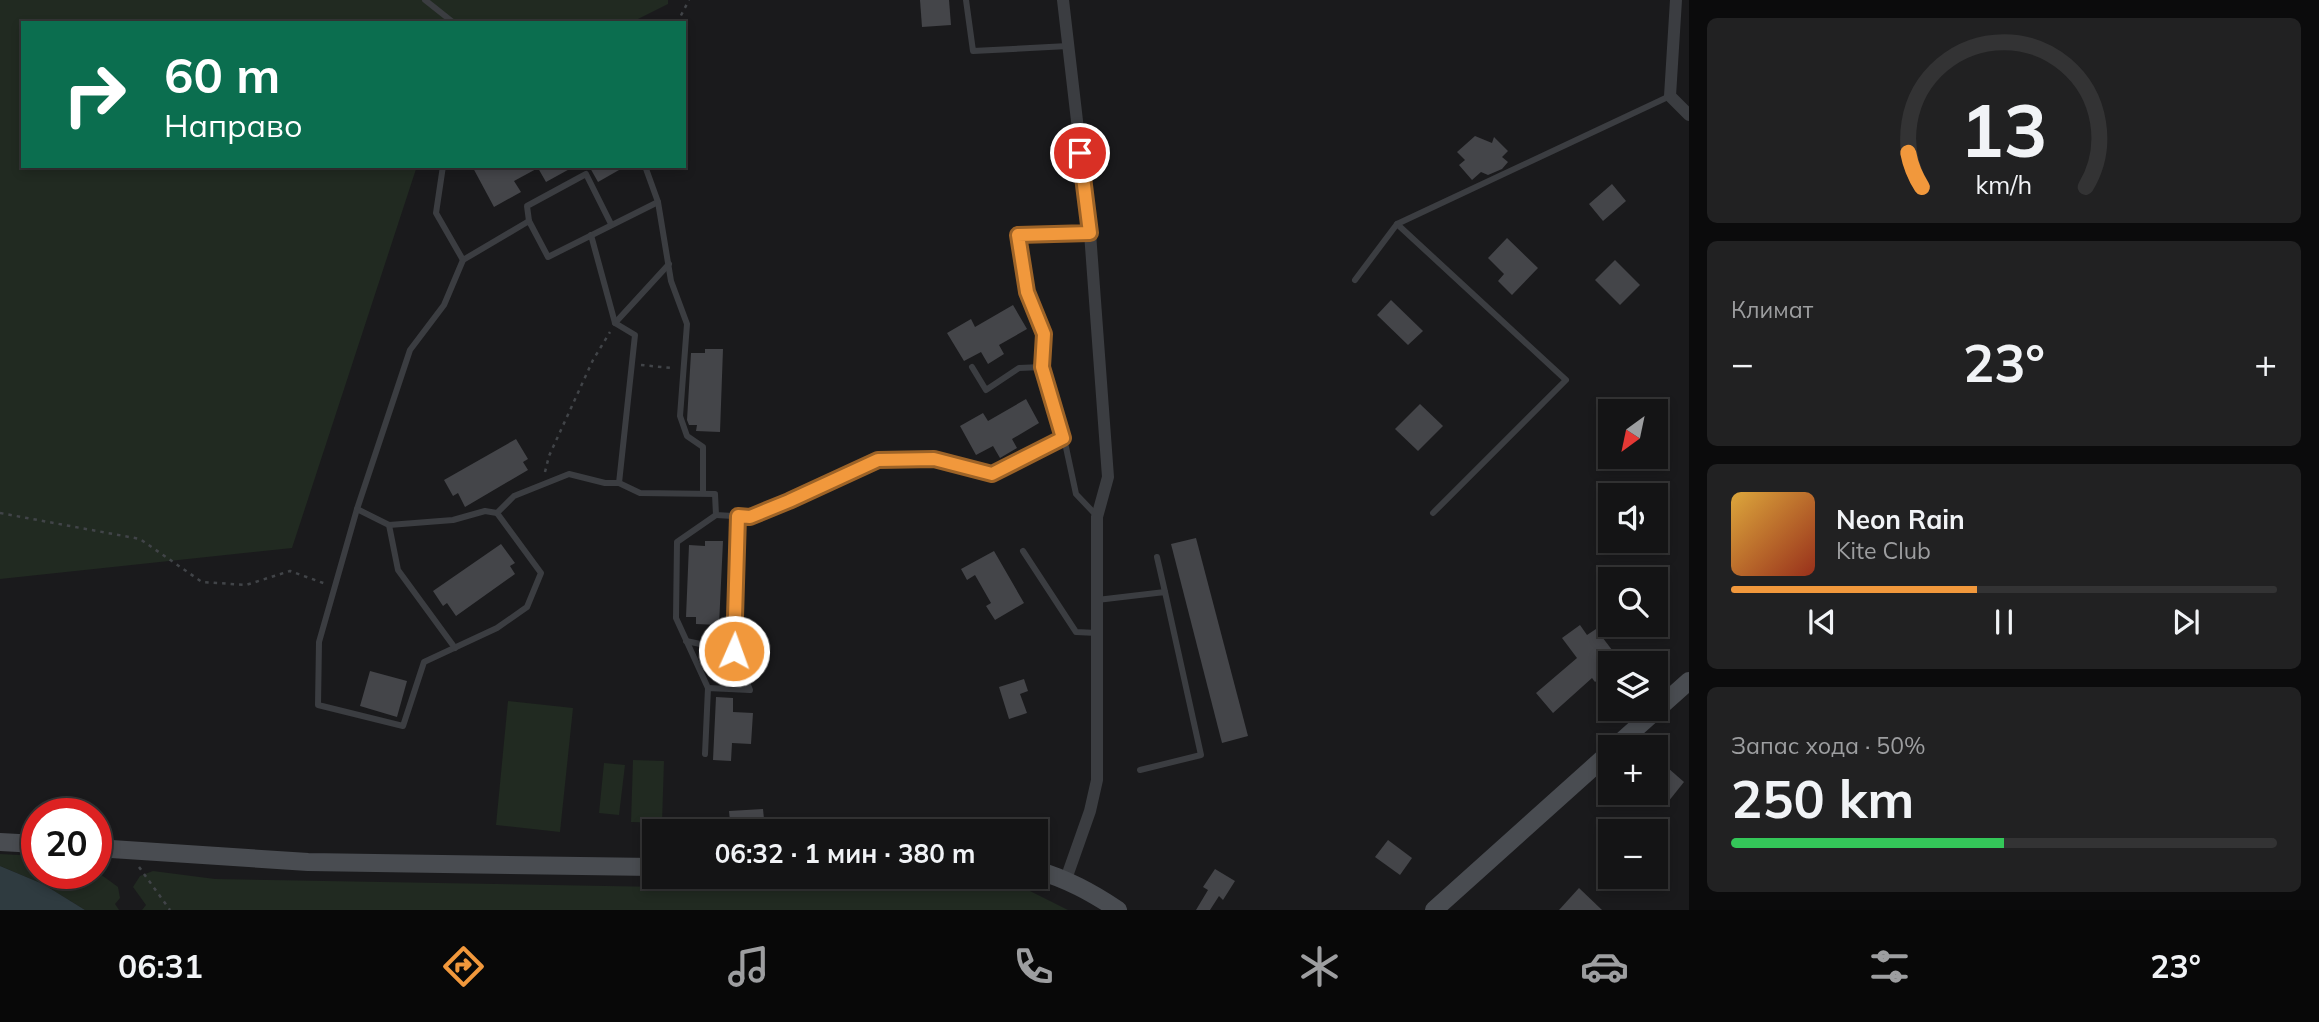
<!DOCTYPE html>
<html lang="ru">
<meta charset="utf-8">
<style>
:root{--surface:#141415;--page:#212122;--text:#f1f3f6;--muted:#9d9ea0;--line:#333334;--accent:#f1983c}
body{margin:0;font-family:Mulish,sans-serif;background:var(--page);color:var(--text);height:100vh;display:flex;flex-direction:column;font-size:26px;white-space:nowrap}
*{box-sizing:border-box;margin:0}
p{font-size:23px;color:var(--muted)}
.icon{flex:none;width:38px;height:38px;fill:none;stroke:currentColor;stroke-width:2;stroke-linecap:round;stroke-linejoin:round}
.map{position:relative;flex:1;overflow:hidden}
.sheet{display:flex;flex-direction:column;gap:18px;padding:18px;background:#0b0b0c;width:630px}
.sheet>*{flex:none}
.banner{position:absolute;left:21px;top:21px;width:665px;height:147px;border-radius:0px;box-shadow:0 4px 10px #0003,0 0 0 2px var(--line);background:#0b6e4f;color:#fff;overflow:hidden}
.needle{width:46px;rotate:213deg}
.controls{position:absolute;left:1598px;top:399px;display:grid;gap:14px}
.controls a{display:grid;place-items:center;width:70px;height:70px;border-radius:0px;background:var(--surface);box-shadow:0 4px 10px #0003,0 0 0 2px var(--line);font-size:35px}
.speed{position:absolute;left:21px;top:798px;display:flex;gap:14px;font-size:35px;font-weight:700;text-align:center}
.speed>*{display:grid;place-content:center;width:91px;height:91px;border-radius:50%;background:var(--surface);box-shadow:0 4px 10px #0003,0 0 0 2px var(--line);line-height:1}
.speed .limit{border:10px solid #d22;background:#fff;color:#111}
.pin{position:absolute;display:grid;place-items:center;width:60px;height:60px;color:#fff;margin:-30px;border:4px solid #fff;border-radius:50%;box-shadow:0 2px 7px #0007}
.me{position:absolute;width:77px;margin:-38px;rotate:2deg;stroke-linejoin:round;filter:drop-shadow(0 0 5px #0008)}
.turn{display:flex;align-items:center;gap:24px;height:147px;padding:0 28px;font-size:32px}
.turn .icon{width:91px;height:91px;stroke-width:2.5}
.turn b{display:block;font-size:49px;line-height:60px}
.big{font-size:52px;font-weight:700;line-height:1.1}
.sheet .tile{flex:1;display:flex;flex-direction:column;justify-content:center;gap:10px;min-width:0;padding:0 24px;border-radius:10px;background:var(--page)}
.sheet .dial{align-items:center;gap:0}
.dial svg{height:182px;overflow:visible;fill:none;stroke:var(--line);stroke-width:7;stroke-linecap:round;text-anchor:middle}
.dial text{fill:var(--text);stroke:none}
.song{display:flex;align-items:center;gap:21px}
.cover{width:84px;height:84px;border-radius:10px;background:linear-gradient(135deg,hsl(40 70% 55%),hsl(10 70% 35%))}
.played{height:7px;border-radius:4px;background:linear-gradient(90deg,var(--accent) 45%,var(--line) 45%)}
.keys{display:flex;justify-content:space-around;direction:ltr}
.heat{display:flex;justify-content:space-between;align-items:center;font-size:38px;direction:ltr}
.charge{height:10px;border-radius:5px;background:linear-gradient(90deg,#34c759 50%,var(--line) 0)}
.trip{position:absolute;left:642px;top:819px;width:406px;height:70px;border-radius:0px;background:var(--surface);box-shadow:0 4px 10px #0003,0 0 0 2px var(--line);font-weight:700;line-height:70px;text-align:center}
.tab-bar{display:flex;height:112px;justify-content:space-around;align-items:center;background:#080808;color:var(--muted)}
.tab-bar .icon{width:49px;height:49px}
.tab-bar .selected{color:var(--accent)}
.tab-bar b{font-size:32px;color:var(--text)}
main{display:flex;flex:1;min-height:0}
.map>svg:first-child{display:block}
</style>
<main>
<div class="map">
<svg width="1689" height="910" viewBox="0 0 1689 910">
<rect width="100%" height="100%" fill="#1a1a1c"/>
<g fill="#212a21">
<path d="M 0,0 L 668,0 L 668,4 L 630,23 L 23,23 L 23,166 L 417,166 L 292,548 L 0,579 Z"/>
<path d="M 508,701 L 573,708 L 560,832 L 496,825 Z"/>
<path d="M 633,760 L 664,761 L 662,823 L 631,822 Z"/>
<path d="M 604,763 L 625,765 L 619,815 L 599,813 Z"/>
<path d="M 0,854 L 37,856 L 37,873 L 96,873 L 96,871 L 118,887 L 120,898 L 115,904 L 119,910 L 85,910 L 43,884 L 0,866 Z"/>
<path d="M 153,871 L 215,879 L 720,888 L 1012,882 L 1068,910 L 142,910 L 146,905 L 133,887 L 140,876 Z"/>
</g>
<path fill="#2f3b40" d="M 0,866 L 43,884 L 85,910 L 0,910 Z"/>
<g fill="#444549">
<path d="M 920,0 L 949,0 L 951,25 L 922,27 Z"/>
<path d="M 1475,136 L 1492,143 L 1494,137 L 1508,151 L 1502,157 L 1508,162 L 1502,169 L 1488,175 L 1481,172 L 1472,180 L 1459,165 L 1465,160 L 1457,152 Z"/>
<path d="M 472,166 L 575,166 L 546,182 L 538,168 L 514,181 L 521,192 L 494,207 Z"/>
<path d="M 589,166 L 626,166 L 598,182 Z"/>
<path d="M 1612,184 L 1626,201 L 1603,221 L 1589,204 Z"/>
<path d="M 1507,238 L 1538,268 L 1512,295 L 1498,281 L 1504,274 L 1488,258 Z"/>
<path d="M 1615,260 L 1640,285 L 1620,305 L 1595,280 Z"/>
<path d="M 1391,300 L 1423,331 L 1408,345 L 1377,315 Z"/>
<path d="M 1013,305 L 1027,329 L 999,345 L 1004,354 L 988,364 L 981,352 L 964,361 L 947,333 L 971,319 L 975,327 Z"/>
<path d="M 705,349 L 723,349 L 720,432 L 696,431 L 697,425 L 689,425 L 687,420 L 691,353 L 705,353 Z"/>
<path d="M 1026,399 L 1039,423 L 1012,439 L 1017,448 L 1000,458 L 993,446 L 976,455 L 960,426 L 983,413 L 988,421 Z"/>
<path d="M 1420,404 L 1443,426 L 1418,451 L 1395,429 Z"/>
<path d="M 516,439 L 528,459 L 523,462 L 528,470 L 465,507 L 458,493 L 453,496 L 444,480 Z"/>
<path d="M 1196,538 L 1248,736 L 1222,743 L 1171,544 Z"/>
<path d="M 705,541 L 723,541 L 719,625 L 696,624 L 696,617 L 686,617 L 689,545 L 705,546 Z"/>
<path d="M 501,544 L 515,563 L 510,566 L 515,574 L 456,616 L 447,603 L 443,606 L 433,591 Z"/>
<path d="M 994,551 L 1024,603 L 995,620 L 986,606 L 991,603 L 975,575 L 967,580 L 961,569 Z"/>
<path d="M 1580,625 L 1587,635 L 1596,629 L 1622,663 L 1610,663 L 1610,670 L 1595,682 L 1592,678 L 1553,713 L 1536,693 L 1577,658 L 1562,638 Z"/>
<path d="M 370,671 L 407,681 L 397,717 L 360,706 Z"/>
<path d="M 1024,679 L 1028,691 L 1020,694 L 1027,713 L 1009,719 L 999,687 Z"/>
<path d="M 716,697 L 733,698 L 733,712 L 753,713 L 751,744 L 732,743 L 731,761 L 713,760 Z"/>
<path d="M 1668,768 L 1684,782 L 1668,802 L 1656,792 L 1656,783 Z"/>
<path d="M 763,809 L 765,829 L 731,831 L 729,811 Z"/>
<path d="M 1388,840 L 1412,858 L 1400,875 L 1375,857 Z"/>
<path d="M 1215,869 L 1235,881 L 1223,900 L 1219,896 L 1210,910 L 1196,910 L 1208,890 L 1203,887 Z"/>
<path d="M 1579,888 L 1602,910 L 1559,910 Z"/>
</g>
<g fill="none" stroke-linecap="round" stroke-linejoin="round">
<g stroke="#414448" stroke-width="2.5" stroke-dasharray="3.5 5" stroke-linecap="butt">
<path d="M 677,23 L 689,0"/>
<path d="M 641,365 L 672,368"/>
<path d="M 545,472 L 549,456 L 593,360 L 610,332"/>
<path d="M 0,513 L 140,539 L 202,582 L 246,585 L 290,571 L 326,584"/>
<path d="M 139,867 L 170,910"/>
</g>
<g stroke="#3b3d41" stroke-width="6">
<path d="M 425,0 L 454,23"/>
<path d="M 966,0 L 973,51 L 1068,46"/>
<path d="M 443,166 L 436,213 L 463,260 L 529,221 L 548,257 L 658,202"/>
<path d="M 645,166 L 658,202 L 671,281 L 687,324 L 680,416 L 687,436 L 703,447 L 703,493"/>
<path d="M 529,221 L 527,206 L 586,174 L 611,224"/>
<path d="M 1397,224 L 1566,380 L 1433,513"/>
<path d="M 591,235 L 615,323 L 635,335 L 619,483"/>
<path d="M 463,260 L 444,305 L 410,350 L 357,509 L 319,642 L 318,705 L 403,726 L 424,662 L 497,628 L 527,607 L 541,573 L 497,513 L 514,496 L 569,474 L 605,483 L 619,483 L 640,493 L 715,494 L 716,515 L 750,517 L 789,501 L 878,460 L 934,459 L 992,474 L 1064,438 L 1076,494 L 1096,515"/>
<path d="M 1355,280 L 1397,224 L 1670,96"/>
<path d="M 615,323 L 669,264"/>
<path d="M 972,367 L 986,390 L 1019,368 L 1042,367"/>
<path d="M 1064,438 L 1042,367 L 1043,334 L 1027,292 L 1018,235 L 1089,233"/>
<path d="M 357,509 L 389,525 L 453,520 L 485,511 L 497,513"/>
<path d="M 389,525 L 398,570 L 455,648"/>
<path d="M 1023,551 L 1076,632 L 1097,633"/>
<path d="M 1157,557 L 1165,592"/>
<path d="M 1097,600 L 1165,592 L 1201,755 L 1140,770"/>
<path d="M 686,641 L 734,651"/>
<path d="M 708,688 L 676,618 L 677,542 L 716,515"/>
<path d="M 705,754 L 708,688 L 750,690 L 734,651 L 738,516"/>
</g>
<g stroke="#3b3d41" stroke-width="12">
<path d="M 1063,0 L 1090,233 L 1108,477 L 1097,517 L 1097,780 L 1090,811 L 1066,879"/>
<path d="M 1676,0 L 1670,96 L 1689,115"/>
</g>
<g stroke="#494c51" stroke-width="18">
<path d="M 1615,747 L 1689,681"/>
<path d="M 0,842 L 37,844"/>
<path d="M 96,848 L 308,862 L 654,867"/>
<path d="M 1036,870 C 1067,879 1091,892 1118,910"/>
<path d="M 1434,910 L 1610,752"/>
</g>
</g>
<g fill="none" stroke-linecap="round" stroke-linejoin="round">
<g stroke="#9d6327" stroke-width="18">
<path id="route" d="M 734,651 L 738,516 L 750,517 L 789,501 L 878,460 L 934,459 L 992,474 L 1063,438 L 1042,367 L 1044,334 L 1027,292 L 1018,235 L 1090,233 L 1080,153"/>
</g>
<use href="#route" stroke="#f1983c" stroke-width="12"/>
</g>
</svg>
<div class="controls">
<a><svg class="needle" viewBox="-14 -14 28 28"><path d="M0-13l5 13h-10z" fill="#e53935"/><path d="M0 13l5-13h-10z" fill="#9d9ea0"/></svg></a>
<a><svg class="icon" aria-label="sound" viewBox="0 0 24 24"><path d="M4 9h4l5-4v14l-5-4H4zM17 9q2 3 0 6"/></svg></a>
<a><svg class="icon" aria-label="search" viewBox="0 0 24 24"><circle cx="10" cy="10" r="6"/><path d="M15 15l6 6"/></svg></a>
<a><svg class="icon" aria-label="layers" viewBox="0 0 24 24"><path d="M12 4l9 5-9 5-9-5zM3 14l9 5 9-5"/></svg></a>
<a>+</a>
<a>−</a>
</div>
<div class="speed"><div class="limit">20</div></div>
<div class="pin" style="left:1080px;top:153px;background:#d93025"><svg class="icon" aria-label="arrive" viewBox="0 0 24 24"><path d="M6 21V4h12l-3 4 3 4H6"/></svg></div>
<svg class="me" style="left:734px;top:651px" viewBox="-20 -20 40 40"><circle r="17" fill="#f1983c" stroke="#fff" stroke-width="3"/><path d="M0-11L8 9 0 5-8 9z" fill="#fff"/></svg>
<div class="trip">06:32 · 1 мин · 380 m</div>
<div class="banner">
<div class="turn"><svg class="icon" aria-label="right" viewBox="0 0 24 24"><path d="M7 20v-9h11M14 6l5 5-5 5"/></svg><div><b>60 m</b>Направо</div></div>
</div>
</div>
<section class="sheet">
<div class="tile dial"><svg viewBox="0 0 100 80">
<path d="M14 69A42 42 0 1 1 86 69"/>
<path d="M14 69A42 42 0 0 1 8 54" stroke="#f1983c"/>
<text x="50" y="56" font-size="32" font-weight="700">13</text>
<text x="50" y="72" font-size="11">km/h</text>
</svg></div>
<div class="tile"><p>Климат</p>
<div class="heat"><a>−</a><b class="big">23°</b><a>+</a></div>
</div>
<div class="tile">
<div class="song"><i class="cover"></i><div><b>Neon Rain</b><p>Kite Club</p></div></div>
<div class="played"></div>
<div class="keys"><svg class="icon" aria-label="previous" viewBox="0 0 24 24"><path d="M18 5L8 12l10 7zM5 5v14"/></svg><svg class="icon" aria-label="pause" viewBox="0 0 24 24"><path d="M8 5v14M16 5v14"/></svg><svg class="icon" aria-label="next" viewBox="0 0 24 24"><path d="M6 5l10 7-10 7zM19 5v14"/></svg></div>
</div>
<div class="tile"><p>Запас хода · 50%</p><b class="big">250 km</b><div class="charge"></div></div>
</section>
</main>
<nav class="tab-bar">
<b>06:31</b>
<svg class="icon selected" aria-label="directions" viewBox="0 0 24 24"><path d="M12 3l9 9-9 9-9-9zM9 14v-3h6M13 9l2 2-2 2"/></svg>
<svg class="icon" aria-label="music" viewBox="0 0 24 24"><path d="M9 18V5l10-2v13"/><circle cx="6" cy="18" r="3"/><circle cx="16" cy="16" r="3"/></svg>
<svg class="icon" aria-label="phone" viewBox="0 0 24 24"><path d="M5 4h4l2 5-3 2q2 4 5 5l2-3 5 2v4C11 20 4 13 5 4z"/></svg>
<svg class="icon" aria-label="climate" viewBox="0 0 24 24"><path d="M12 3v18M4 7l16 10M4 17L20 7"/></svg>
<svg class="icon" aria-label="car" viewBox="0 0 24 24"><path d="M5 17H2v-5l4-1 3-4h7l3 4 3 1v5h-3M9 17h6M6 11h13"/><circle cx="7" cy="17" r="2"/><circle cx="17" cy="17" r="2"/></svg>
<svg class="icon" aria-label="filters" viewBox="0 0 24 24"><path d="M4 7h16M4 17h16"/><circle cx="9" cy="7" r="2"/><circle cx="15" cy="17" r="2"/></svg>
<b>23°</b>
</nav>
